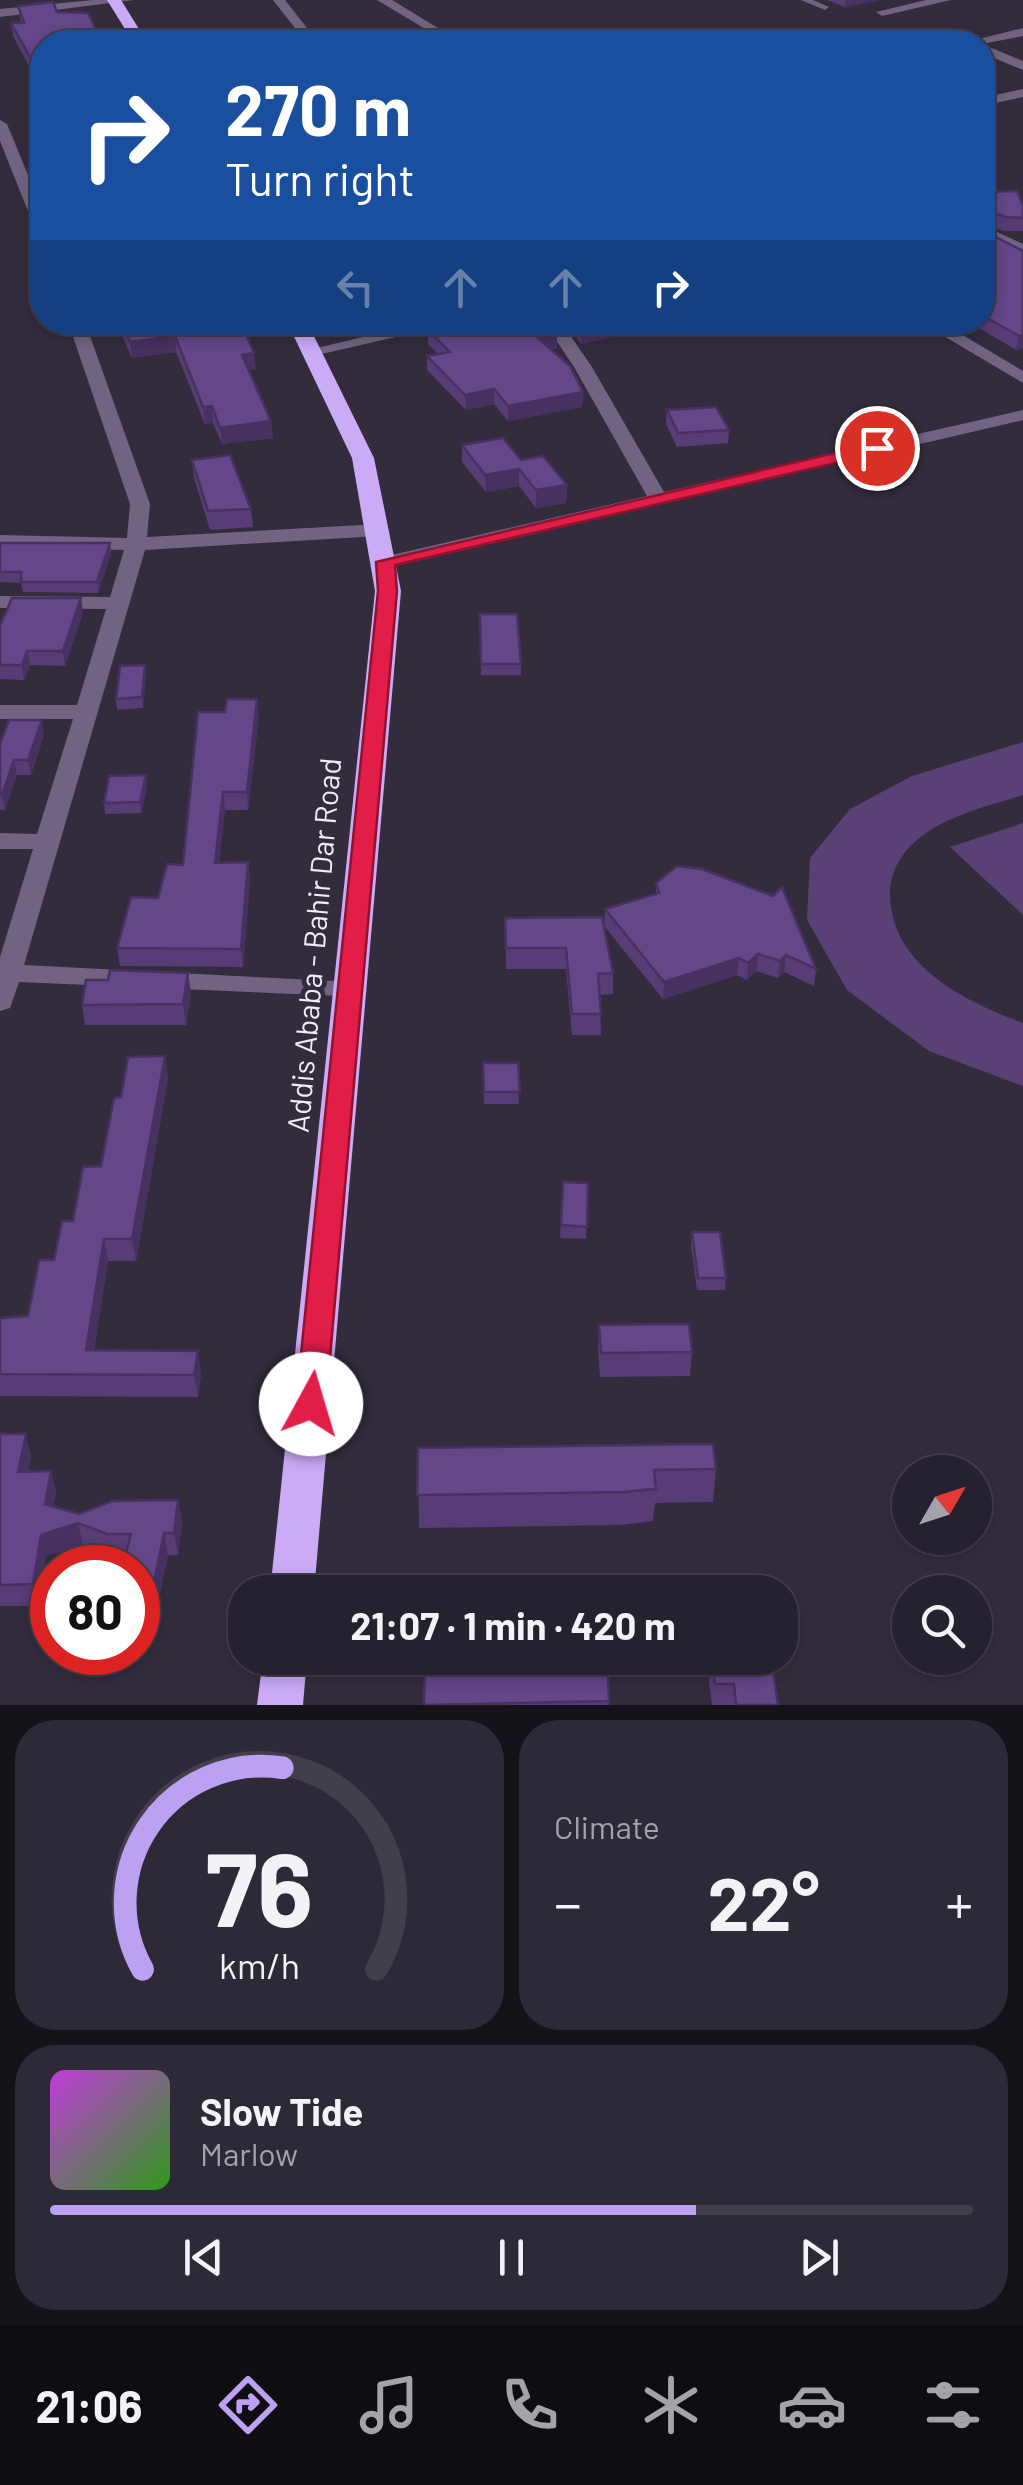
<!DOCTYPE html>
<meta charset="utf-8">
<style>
:root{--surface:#26212e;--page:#2e2936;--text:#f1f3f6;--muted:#a4a3aa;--line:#423e4a;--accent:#bca0f2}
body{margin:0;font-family:Barlow,sans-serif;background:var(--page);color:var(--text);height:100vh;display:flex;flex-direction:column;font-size:38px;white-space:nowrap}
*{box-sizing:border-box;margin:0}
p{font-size:32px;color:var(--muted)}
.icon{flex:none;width:55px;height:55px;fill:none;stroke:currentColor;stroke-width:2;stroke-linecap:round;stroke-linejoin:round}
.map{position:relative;height:1705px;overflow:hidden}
.drawer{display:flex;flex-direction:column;gap:15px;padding:15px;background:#151219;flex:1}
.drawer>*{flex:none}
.guide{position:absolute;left:30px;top:30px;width:965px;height:305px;border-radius:40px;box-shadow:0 5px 15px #0003,0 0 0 2px var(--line);background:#1a4fa0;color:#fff;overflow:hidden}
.needle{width:65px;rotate:51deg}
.controls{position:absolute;left:892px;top:1455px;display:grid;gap:20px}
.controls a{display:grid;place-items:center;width:100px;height:100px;border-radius:50%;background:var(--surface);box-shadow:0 5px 15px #0003,0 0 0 2px var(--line);font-size:50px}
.speed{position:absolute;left:30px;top:1545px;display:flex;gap:20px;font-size:50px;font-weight:700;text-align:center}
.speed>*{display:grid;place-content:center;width:130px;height:130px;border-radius:50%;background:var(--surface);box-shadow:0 5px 15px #0003,0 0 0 2px var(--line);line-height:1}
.speed .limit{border:15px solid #d22;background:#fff;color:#111}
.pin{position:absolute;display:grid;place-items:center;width:85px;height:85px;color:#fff;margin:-42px;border:5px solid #fff;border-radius:50%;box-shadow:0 2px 10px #0007}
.me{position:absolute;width:110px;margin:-55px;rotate:6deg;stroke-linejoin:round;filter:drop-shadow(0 0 8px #0008)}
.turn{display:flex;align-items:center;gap:35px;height:210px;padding:0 30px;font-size:45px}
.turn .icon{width:130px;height:130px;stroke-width:2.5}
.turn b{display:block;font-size:70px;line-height:85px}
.lanes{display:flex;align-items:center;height:95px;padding:0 30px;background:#0003;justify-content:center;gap:50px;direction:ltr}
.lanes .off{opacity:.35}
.big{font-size:75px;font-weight:700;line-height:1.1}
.drawer .tile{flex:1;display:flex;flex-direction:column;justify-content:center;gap:15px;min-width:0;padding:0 35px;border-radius:40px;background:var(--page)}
.drawer .dial{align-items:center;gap:0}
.dial svg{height:260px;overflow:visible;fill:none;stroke:var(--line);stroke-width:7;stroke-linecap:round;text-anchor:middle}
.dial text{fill:var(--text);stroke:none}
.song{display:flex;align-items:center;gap:30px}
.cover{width:120px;height:120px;border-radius:15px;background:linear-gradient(135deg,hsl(290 70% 55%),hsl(110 70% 35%))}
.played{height:10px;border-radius:5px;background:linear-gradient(90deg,var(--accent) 70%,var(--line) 70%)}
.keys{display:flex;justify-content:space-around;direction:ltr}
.heat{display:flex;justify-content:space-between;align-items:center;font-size:55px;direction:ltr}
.drawer .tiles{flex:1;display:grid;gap:15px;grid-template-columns:1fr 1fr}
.tile:last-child{grid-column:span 2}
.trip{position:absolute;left:228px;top:1575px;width:570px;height:100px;border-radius:40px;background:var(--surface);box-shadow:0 5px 15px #0003,0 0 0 2px var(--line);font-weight:700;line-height:100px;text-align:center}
.menu{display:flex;height:160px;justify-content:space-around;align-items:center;background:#0f0d12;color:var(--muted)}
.menu .icon{width:70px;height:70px}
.menu .selected{color:var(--accent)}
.menu b{font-size:45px;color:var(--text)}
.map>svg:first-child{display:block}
</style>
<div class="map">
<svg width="1023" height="1705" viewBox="0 0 1023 1705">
<rect width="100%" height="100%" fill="#332c3d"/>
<g fill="#594175">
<path d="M 1023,742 L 1023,795 C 988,806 945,816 917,840 C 901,853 890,873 890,893 C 890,965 964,1001 1023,1023 L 1023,1086 L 929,1051 L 847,990 L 807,920 L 810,858 L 850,809 L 912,776 Z"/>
<path d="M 1023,823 L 1023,915 L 950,847 Z"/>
</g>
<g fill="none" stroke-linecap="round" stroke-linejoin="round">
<path fill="#716482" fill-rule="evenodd" d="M 801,0 L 813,0 L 829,7 L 825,10 Z"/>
<g fill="#716482" fill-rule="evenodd">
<path d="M 93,0 L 134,0 L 0,17 L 0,9 Z"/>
<path d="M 273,0 L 285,0 L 318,42 L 306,42 Z"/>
<path d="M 377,0 L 392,0 L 461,42 L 447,42 Z"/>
<path d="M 926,0 L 951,0 L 882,16 L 876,12 Z"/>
<path d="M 1023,28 L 1023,36 L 982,44 L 967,42 Z"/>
<path d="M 982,44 L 1023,61 L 1023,70 L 982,53 Z"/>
<path d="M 1023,89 L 1023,97 L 982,106 L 982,98 Z"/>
<path d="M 0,120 L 7,124 L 42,209 L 42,230 L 34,226 L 0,141 Z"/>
<path d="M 982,225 L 1023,244 L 1023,255 L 982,235 Z"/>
<path d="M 68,322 L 85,322 L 150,504 L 147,537 L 379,524 L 389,530 L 379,536 L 145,550 L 24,965 L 353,982 L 363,985 L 367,991 L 363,997 L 19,982 L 10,1008 L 0,1011 L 0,957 L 33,849 L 0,849 L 0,833 L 37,834 L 73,719 L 0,719 L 0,705 L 77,705 L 106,609 L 0,608 L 0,596 L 110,597 L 124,550 L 0,547 L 0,535 L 127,538 L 130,504 Z"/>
<path d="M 426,322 L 461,322 L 313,356 L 304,351 Z"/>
<path d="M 544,322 L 561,322 L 592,367 L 664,492 L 1023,410 L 1023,420 L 386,568 L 379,566 L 379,558 L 647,496 L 574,367 Z"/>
<path d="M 920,322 L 941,322 L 1023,371 L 1023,383 Z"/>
</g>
<g fill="#cbaaf6" fill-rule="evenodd">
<path d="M 107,0 L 121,0 L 147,42 L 133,42 Z"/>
<path d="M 287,322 L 307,322 L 374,458 L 401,591 L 314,1592 L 270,1592 L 375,591 L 352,458 Z"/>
<path d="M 263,1658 L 307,1658 L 303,1705 L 257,1705 Z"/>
</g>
</g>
<g fill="#573c76">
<path d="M 827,0 L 880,0 L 845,7 Z"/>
<path d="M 18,6 L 42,42 L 42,93 L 37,93 L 32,72 L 13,36 L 11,23 L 21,23 Z"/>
<path d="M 42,136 L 42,186 L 35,172 L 33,158 Z"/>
<path d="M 982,192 L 1023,206 L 1023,231 L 1003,231 L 982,222 Z"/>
<path d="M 982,230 L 1023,251 L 1023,348 L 1016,350 L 969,322 L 982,322 Z"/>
<path d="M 116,322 L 241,322 L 256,369 L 249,370 L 271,421 L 273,438 L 222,444 L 213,423 L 205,424 L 176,352 L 132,358 Z"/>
<path d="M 566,322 L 678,322 L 581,344 Z"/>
<path d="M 440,323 L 557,349 L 551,349 L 583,392 L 582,407 L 508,421 L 494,404 L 466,410 L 427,370 L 427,356 L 438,354 L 428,344 L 428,330 L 440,327 Z"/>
<path d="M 667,410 L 729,430 L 728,443 L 677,447 L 666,424 Z"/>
<path d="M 462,445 L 521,460 L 567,485 L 566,503 L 536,508 L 519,486 L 486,492 L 462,462 Z"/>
<path d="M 192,460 L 251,509 L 253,527 L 210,530 L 194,478 Z"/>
<path d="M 0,543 L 110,543 L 111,554 L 98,593 L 23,592 L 21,583 L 0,582 Z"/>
<path d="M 81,598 L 83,613 L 65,666 L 30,665 L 24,680 L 0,679 L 0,626 Z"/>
<path d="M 480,614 L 521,664 L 521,675 L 481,675 Z"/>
<path d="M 146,676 L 143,708 L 117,710 L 116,699 Z"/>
<path d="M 259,716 L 248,810 L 225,810 L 219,863 L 248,862 L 250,881 L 243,967 L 120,966 L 117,948 L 183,865 Z"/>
<path d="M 44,735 L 31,775 L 17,775 L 5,810 L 0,810 L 0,744 Z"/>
<path d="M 146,775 L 147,787 L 141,813 L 105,814 L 104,803 Z"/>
<path d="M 656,883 L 816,969 L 814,986 L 784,972 L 778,978 L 756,971 L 747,980 L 737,975 L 663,999 L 604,926 L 605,909 L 656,894 Z"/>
<path d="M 602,917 L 613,973 L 613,994 L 600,995 L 601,1035 L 572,1035 L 566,969 L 506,969 L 505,918 Z"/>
<path d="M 108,980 L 191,993 L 186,1025 L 85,1025 L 82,1005 Z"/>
<path d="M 165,1056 L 168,1078 L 136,1261 L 108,1261 L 94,1350 L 201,1373 L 198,1397 L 0,1396 L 0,1318 L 28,1316 L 73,1221 L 101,1166 L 121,1097 Z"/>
<path d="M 483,1063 L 518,1063 L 519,1104 L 484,1104 Z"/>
<path d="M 563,1182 L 588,1183 L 586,1239 L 560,1238 Z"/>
<path d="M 692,1232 L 726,1278 L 725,1290 L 697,1290 L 691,1245 Z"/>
<path d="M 599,1325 L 692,1352 L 690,1376 L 600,1377 L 598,1349 Z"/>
<path d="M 0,1434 L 31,1456 L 28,1472 L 51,1471 L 56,1493 L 53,1506 L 79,1514 L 178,1500 L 182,1522 L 178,1555 L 168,1555 L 158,1603 L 138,1602 L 138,1568 L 125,1555 L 111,1556 L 83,1545 L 46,1556 L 38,1606 L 0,1606 Z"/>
<path d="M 418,1448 L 716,1469 L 713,1502 L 655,1503 L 653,1521 L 621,1525 L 419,1528 Z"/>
<path d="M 607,1658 L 609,1705 L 424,1705 Z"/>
<path d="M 712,1658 L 746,1663 L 778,1705 L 712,1705 L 709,1681 Z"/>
</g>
<g fill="#473160">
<path d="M 846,0 L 880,0 L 845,7 Z"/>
<path d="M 613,322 L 678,322 L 581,344 L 581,330 Z"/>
<path d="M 557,334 L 557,349 L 537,351 L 537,337 Z"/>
<path d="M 1023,335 L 1023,348 L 1016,350 L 1019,336 Z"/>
<path d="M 175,336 L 176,352 L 132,358 L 130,342 Z"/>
<path d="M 254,353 L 256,369 L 244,371 L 242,355 Z"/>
<path d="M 494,389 L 494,404 L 466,410 L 465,395 Z"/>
<path d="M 583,392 L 582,407 L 508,421 L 508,406 Z"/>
<path d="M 212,406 L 213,423 L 205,424 L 203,407 Z"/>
<path d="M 271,421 L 273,438 L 222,444 L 220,428 Z"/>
<path d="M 519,469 L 519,486 L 486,492 L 485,475 Z"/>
<path d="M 567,485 L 566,503 L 536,508 L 536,490 Z"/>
<path d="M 110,543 L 111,554 L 98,593 L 97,582 Z"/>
<path d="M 81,598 L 83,613 L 65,666 L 63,651 Z"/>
<path d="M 27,651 L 30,665 L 24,680 L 22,665 Z"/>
<path d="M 145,665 L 146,676 L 143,708 L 142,697 Z"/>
<path d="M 257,699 L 259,716 L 248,810 L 247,792 Z"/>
<path d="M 42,720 L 44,735 L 31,775 L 28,760 Z"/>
<path d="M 14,760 L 17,775 L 5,810 L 2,795 Z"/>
<path d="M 146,775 L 147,787 L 141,813 L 140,802 Z"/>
<path d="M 223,792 L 225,810 L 217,881 L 215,863 Z"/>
<path d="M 248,862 L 250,881 L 243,967 L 241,949 Z"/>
<path d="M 758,954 L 756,971 L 747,980 L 748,963 Z"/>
<path d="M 786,955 L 784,972 L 778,978 L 780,961 Z"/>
<path d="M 739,958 L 737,975 L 663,999 L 664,982 Z"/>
<path d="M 188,973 L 191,993 L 186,1025 L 183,1004 Z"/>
<path d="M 165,1056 L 168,1078 L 136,1261 L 132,1239 Z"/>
<path d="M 104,1239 L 108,1261 L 90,1372 L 86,1350 Z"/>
<path d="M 198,1351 L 201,1373 L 198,1397 L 194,1375 Z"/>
<path d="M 26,1434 L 31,1456 L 23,1494 L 18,1472 Z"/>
<path d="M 51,1471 L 56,1493 L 50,1525 L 45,1504 Z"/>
<path d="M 178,1500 L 182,1522 L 178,1555 L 174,1533 Z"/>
<path d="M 78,1523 L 83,1545 L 46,1556 L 38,1606 L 33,1584 L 41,1535 Z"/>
<path d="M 164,1533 L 168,1555 L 158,1603 L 154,1582 Z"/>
</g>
<g fill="#654689" stroke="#473160" stroke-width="2.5">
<path d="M 53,2 L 57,12 L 88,13 L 102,42 L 42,42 L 42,80 L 36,80 L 31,59 L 11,23 L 24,23 L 18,6 Z"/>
<path d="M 42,136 L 42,175 L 33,158 L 35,137 Z"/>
<path d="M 1017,191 L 1023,206 L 1023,218 L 1005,217 L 983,208 L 982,210 L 982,192 Z"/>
<path d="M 982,230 L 1023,251 L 1023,335 L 1019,336 L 982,315 Z"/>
<path d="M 122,322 L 241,322 L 254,353 L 242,355 L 271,421 L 220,428 L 212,406 L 203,407 L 175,336 L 130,342 Z"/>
<path d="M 550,322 L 557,334 L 537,337 L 570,366 L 583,392 L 508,406 L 494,389 L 465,395 L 427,356 L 450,352 L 428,330 L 444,327 L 440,323 Z"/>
<path d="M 576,322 L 613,322 L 581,330 Z"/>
<path d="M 716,407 L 729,430 L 678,433 L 667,410 Z"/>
<path d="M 503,438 L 521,460 L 543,456 L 567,485 L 536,490 L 519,469 L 485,475 L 462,445 Z"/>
<path d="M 230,455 L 251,509 L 208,511 L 192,460 Z"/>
<path d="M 0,543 L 110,543 L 97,582 L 21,582 L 21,572 L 0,572 Z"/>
<path d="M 12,598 L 81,598 L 63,651 L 27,651 L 22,665 L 0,665 L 0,626 Z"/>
<path d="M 480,614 L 517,614 L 521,664 L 481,664 Z"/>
<path d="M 145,665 L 142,697 L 116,699 L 120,666 Z"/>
<path d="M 227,699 L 257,699 L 247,792 L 223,792 L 215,863 L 248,862 L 241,949 L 117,948 L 131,897 L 158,898 L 167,864 L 183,865 L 198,712 L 225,712 Z"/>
<path d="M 9,720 L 42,720 L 28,760 L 14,760 L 2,795 L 0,795 L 0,744 Z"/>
<path d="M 146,775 L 140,802 L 104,803 L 109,776 Z"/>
<path d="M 677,866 L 702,869 L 773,896 L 782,887 L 816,969 L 786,955 L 780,961 L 758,954 L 748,963 L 739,958 L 664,982 L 605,909 L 659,893 L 656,883 Z"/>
<path d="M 602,917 L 613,973 L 598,974 L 601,1014 L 572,1014 L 566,948 L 506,948 L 505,918 Z"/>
<path d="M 110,970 L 188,973 L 183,1004 L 82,1005 L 86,980 L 108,980 Z"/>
<path d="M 165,1056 L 132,1239 L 104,1239 L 86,1350 L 198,1351 L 194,1375 L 0,1374 L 0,1318 L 28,1316 L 39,1260 L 54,1260 L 62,1221 L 73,1221 L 83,1167 L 101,1166 L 114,1098 L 121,1097 L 128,1057 Z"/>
<path d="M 483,1063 L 518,1063 L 520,1092 L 484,1092 Z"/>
<path d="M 563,1182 L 588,1183 L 587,1227 L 561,1225 Z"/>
<path d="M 692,1232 L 720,1232 L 726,1278 L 698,1278 Z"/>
<path d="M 689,1324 L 692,1352 L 601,1353 L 599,1325 Z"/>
<path d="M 0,1434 L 26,1434 L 18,1472 L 51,1471 L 45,1504 L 79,1514 L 112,1501 L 178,1500 L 174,1533 L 164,1533 L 154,1582 L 138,1580 L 138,1568 L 122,1568 L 131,1534 L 107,1534 L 78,1523 L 41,1535 L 33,1584 L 0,1585 Z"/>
<path d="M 713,1444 L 716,1469 L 654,1470 L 656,1489 L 623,1492 L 417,1495 L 418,1448 Z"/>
<path d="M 425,1658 L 607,1658 L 609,1701 L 424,1705 Z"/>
<path d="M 712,1658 L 745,1658 L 746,1663 L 772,1663 L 778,1705 L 736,1705 L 734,1684 L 715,1684 Z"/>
</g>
<path fill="#e11d48" stroke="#92132f" stroke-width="2.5" d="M 877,443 L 886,448 L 883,452 L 395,565 L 397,591 L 326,1404 L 322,1413 L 311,1417 L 300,1413 L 296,1404 L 378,591 L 376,562 Z"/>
<g text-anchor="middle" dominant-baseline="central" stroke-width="10" stroke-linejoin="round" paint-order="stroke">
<g font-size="30" fill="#efebf7" stroke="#332c3d">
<text transform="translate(313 945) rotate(-85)">Addis Ababa - Bahir Dar Road</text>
</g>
</g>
</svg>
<div class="controls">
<a><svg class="needle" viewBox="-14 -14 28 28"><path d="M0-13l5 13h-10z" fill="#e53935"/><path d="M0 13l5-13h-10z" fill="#a4a3aa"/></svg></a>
<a><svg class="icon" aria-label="search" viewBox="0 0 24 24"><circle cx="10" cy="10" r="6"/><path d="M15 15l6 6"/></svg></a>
</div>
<div class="speed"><div class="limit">80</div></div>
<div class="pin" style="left:877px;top:448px;background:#d93025"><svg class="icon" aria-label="arrive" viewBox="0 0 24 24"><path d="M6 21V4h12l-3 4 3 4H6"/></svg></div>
<svg class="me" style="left:311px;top:1404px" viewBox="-20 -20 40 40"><circle r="19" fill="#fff"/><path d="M0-13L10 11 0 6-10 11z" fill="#e11d48"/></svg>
<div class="trip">21:07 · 1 min · 420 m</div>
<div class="guide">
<div class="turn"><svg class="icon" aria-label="right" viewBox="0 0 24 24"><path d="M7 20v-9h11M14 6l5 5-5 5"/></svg><div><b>270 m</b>Turn right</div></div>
<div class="lanes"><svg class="icon off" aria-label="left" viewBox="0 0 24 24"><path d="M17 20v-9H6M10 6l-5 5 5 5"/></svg><svg class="icon off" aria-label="ahead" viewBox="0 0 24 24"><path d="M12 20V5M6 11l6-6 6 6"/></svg><svg class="icon off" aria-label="ahead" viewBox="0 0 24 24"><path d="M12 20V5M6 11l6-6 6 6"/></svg><svg class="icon" aria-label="right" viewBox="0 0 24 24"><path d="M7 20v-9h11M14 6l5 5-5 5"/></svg></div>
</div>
</div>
<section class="drawer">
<div class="tiles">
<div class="tile dial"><svg viewBox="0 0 100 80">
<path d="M14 69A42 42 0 1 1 86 69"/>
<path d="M14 69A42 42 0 0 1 57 7" stroke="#bca0f2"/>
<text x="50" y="56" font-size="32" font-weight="700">76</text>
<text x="50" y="72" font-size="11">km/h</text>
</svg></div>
<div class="tile"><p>Climate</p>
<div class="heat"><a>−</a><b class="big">22°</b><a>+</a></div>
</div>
<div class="tile">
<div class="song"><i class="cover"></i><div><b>Slow Tide</b><p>Marlow</p></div></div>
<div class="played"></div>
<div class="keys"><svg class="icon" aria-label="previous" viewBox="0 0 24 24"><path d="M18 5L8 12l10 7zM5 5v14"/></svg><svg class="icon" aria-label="pause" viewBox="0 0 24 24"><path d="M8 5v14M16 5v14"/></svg><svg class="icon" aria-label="next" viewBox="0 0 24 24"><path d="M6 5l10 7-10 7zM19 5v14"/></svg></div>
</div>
</div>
</section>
<nav class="menu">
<b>21:06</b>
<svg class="icon selected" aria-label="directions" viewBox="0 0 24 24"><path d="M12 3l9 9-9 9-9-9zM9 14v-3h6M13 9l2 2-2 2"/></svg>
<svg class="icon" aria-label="music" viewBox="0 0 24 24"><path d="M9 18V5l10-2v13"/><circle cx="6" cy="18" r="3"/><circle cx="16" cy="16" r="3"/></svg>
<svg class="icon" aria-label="phone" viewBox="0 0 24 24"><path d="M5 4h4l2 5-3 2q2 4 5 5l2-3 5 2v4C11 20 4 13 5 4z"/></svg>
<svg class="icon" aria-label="climate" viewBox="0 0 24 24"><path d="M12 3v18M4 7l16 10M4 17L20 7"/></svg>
<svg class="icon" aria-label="car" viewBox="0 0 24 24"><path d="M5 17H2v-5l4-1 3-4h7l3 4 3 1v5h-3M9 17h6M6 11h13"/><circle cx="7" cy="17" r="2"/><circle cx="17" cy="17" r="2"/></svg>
<svg class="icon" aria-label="filters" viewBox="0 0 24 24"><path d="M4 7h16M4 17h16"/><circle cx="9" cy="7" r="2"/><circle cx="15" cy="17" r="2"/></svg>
</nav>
